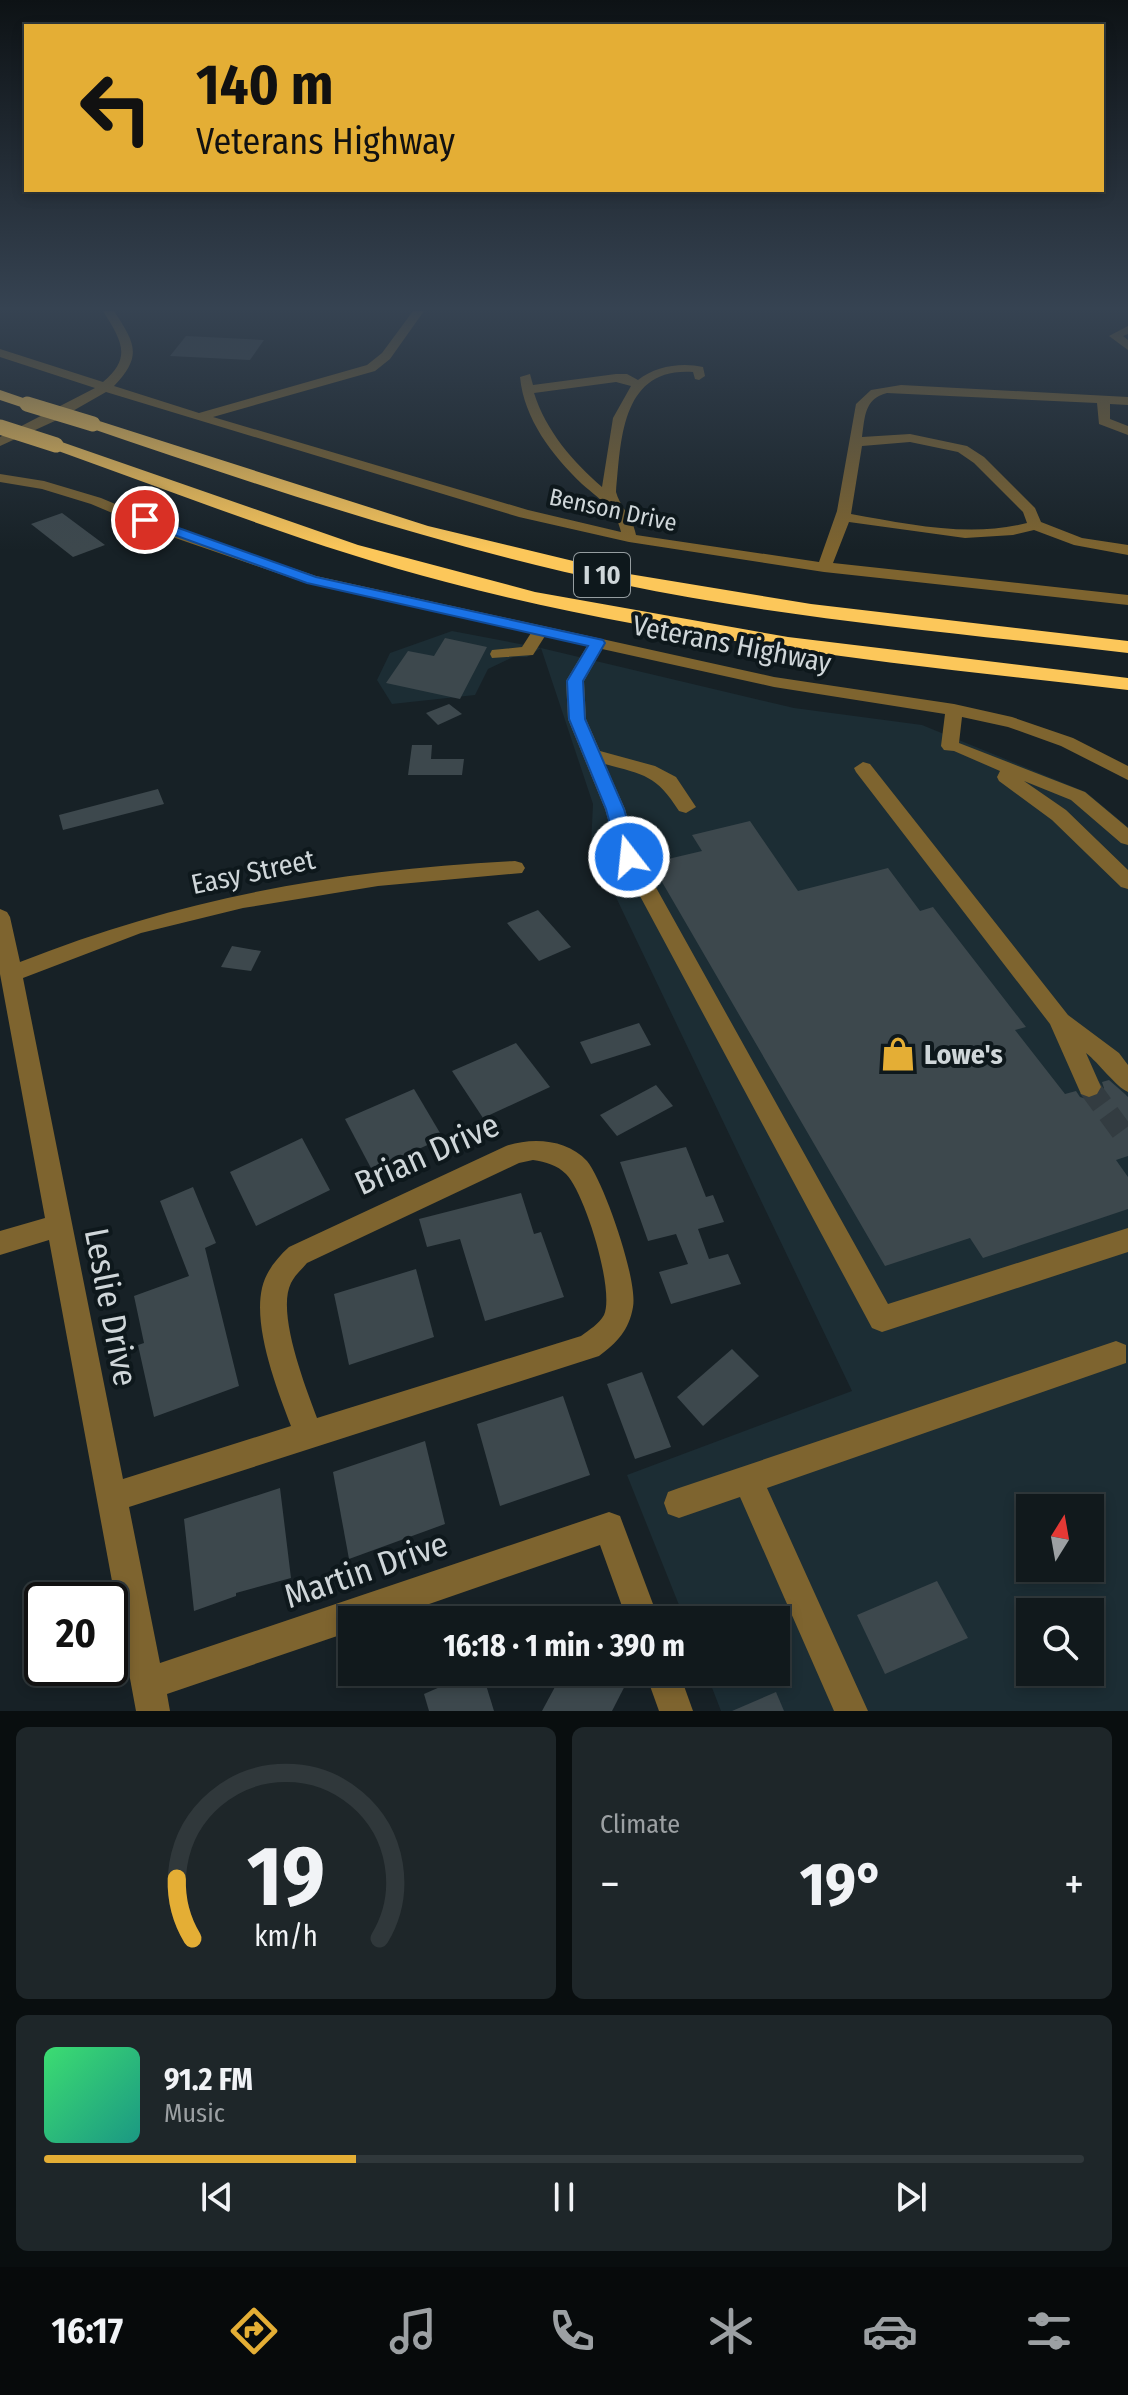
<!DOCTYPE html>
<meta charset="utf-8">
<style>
:root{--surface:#11191c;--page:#1e2629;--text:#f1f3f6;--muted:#9ca0a3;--line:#30383b;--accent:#e4ae35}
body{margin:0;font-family:"Fira Sans Condensed",sans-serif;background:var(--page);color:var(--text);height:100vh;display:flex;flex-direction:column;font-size:30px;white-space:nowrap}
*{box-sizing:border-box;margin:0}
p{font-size:26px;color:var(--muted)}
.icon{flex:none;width:44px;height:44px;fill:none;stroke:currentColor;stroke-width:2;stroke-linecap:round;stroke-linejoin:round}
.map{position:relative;height:1711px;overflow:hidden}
.drawer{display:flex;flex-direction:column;gap:16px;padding:16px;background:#090e0f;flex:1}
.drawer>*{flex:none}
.hud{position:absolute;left:24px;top:24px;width:1080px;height:168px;border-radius:0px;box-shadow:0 4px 12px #0003,0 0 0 2px var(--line);background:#e4ae35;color:#111;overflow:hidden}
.needle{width:52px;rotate:11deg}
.controls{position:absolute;left:1016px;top:1494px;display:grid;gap:16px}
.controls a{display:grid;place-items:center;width:88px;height:88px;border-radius:0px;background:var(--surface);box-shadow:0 4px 12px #0003,0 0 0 2px var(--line);font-size:40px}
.speed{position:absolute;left:24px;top:1582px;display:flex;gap:16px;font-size:40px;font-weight:700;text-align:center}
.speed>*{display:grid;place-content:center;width:104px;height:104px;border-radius:50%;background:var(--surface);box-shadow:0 4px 12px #0003,0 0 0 2px var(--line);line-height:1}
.speed .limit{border:4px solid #111;border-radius:12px;background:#fff;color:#111}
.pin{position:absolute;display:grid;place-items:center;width:68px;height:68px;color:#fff;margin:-34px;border:4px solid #fff;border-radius:50%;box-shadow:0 2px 8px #0007}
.me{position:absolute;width:88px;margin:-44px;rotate:344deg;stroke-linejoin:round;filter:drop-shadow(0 0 6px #0008)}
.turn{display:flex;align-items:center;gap:28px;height:168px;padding:0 40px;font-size:36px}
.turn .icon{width:104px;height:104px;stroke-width:2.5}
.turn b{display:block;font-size:56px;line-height:68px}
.big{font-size:60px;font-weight:700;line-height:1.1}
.drawer .tile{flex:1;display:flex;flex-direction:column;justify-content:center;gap:12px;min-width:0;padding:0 28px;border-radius:12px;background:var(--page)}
.drawer .dial{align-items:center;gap:0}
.dial svg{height:208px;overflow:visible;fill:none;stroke:var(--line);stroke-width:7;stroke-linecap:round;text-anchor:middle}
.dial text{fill:var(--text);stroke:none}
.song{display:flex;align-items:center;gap:24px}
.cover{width:96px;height:96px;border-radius:12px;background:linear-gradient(135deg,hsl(140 70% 55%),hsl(170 70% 35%))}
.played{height:8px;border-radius:4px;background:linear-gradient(90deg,var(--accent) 30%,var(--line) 30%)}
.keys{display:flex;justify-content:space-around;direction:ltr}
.heat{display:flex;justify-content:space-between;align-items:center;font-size:44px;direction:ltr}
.drawer .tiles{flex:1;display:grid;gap:16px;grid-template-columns:1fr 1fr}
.tile:last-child{grid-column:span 2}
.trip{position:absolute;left:338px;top:1606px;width:452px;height:80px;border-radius:0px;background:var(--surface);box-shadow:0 4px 12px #0003,0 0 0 2px var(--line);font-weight:700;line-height:80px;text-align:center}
.dock{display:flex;height:128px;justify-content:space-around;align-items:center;background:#070a0b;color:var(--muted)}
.dock .icon{width:56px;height:56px}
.dock .on{color:var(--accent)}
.dock b{font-size:36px;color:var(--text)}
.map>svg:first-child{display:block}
</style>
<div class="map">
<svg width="1128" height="1711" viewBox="0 0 1128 1711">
<rect width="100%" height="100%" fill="#172126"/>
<path fill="#1c2d34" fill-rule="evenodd" d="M 452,631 L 541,648 L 794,708 L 922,725 L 1086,792 L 1128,827 L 1128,1711 L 721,1711 L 706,1672 L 776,1672 L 776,1620 L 685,1620 L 627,1475 L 852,1391 L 591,845 L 593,804 L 541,648 L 527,657 L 513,657 L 488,669 L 475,695 L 392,704 L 377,680 L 390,653 ZM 1030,1508 L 1090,1508 L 1090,1568 L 1030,1568 ZM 1030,1612 L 1090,1612 L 1090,1672 L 1030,1672 Z"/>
<g fill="#3d484d">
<path d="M 186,336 L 264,340 L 250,360 L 170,356 Z"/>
<path d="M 62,513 L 105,545 L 73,557 L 31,524 Z"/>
<path d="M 445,638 L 487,647 L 460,699 L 386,683 L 408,651 L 434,656 Z"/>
<path d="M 449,704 L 462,714 L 438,725 L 426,713 Z"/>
<path d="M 412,745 L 432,745 L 431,759 L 464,759 L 462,775 L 408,775 Z"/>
<path d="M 158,789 L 164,804 L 63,830 L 59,815 Z"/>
<path d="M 750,821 L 798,891 L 888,868 L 920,911 L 933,907 L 1026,1027 L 1015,1030 L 1065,1094 L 1076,1091 L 1080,1097 L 1090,1100 L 1100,1095 L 1104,1088 L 1102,1082 L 1109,1080 L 1125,1094 L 1128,1097 L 1128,1156 L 1116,1160 L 1128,1177 L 1128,1209 L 983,1258 L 970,1238 L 885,1266 L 651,863 L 702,851 L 692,835 Z"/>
<path d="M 538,910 L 571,947 L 539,961 L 507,923 Z"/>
<path d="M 232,946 L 261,951 L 251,971 L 221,967 Z"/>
<path d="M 639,1023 L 651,1045 L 591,1064 L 580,1042 Z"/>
<path d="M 516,1043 L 550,1087 L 483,1118 L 452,1071 Z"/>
<path d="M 656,1085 L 673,1106 L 617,1136 L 600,1115 Z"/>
<path d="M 414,1089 L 443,1138 L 372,1170 L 345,1119 Z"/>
<path d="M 302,1138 L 330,1190 L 256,1226 L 230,1172 Z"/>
<path d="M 686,1147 L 706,1197 L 713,1195 L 724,1222 L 698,1229 L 709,1259 L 728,1254 L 741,1284 L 671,1304 L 659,1272 L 688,1264 L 676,1234 L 648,1241 L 620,1162 Z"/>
<path d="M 193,1187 L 216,1243 L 205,1248 L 239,1386 L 154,1417 L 138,1345 L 144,1343 L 134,1296 L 189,1276 L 160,1201 Z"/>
<path d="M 521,1193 L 534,1234 L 541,1232 L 564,1297 L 485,1321 L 460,1239 L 427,1247 L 419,1219 Z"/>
<path d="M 416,1269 L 434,1337 L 349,1365 L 334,1294 Z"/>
<path d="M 732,1349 L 759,1376 L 703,1426 L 677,1397 Z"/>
<path d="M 642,1372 L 671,1447 L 635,1459 L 607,1384 Z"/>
<path d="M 563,1396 L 590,1475 L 500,1506 L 477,1424 Z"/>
<path d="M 425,1441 L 445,1524 L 349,1559 L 333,1472 Z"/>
<path d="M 280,1488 L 291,1578 L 236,1593 L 236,1596 L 194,1611 L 184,1519 Z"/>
<path d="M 937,1581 L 968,1638 L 885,1674 L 857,1615 Z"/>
<path d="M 474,1672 L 482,1672 L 494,1711 L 429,1711 L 424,1694 Z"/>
<path d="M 563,1672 L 632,1672 L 612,1711 L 542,1711 Z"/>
<path d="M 776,1692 L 784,1711 L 732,1711 Z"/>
</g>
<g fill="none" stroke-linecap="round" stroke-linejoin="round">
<path stroke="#333c41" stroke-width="22" stroke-dasharray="22 11" stroke-linecap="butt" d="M 1089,1087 L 1128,1140"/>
<g fill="#7e642f" fill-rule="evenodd">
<path d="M 103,311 L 114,311 C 135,343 143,356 114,386 L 199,413 L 367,365 L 382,353 L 413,311 L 424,311 L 390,359 L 375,371 L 213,417 L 528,510 L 621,532 C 616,509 598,498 582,484 C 552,455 524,419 520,377 L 530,374 L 533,385 L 616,374 L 627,374 L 638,380 C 655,366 682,362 703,367 L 705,376 L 699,380 L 695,379 L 693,372 C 621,367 621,440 616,492 C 620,507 633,518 636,535 L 819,562 L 837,511 L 856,404 L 871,390 L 901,385 L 1128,397 L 1128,405 L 1110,404 L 1110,419 L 1128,426 L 1128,435 L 1099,424 L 1097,403 L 887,393 C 864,399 865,417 862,437 L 910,434 L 967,446 L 984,457 L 1035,508 L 1041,522 L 1082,538 L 1128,545 L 1128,555 L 1074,545 L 1034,530 L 1013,535 L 965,538 L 849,522 L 833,563 L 1128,595 L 1128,605 L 824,572 L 629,542 L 519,517 L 106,392 L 57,420 L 0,446 L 0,437 L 95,388 L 0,357 L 0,349 L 103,382 C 133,357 121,340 103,311 ZM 616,382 L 631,386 L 613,418 L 602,487 C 573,462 546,431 534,393 ZM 910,442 L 958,452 L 974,463 L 1023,512 L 1027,523 C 969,538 908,524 851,514 L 862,446 Z"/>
<path d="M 1128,326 L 1128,334 L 1123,336 L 1128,340 L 1128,350 L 1109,336 Z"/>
<path d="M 0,474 L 44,481 L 101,498 L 165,525 L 316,576 L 774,677 L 954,704 L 1012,717 L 1073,738 L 1128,766 L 1128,780 L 1061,746 L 1008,727 L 962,717 L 959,743 L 1085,792 L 1128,828 L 1128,845 L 1121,843 L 1071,800 L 1024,781 L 1066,810 L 1128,870 L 1128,889 L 1121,887 L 1052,820 L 999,781 L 997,777 L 1000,771 L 954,751 L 944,750 L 941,746 L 945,714 L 774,687 L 602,649 L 584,681 L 586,719 L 600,751 L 655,766 L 676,777 L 696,807 L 686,813 L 679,811 C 656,775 645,775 605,764 L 625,809 L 639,857 L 888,1304 L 1128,1228 L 1128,1252 L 882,1332 L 872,1328 L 619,857 L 605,809 L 568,719 L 566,681 L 587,646 L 545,636 L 533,655 L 492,658 L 490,654 L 492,650 L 522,647 L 531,633 L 306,583 L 155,531 L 91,504 L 42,489 L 0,482 Z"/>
<path d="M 863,762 L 870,764 L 1068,1015 L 1119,1053 L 1128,1065 L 1128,1092 C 1116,1087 1099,1063 1086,1053 L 1101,1087 L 1097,1094 L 1089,1097 L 1081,1094 L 1050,1024 L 856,772 L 854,768 Z"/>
<path d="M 515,861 L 522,863 L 525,868 L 522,873 L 378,886 L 243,908 L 141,933 L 23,978 L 123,1479 L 291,1426 C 277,1389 253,1328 262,1288 C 266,1271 277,1258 289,1247 L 506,1146 C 532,1137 567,1139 587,1161 C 604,1182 638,1280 633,1307 C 629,1330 617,1343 599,1356 L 129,1507 L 160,1663 L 609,1512 L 620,1516 L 659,1620 L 627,1620 L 600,1545 L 383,1620 L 352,1620 L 352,1631 L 167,1694 L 170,1711 L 136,1711 L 49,1240 L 0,1255 L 0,1231 L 45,1218 L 0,974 L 0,909 L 7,912 L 10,917 L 20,962 C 184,897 339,870 515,861 ZM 533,1160 C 546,1162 557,1165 566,1174 C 585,1193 615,1291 604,1315 C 599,1324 589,1330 581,1336 L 317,1418 C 306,1388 276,1313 291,1283 C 295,1275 302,1269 307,1263 L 519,1163 Z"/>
<path d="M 1116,1341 L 1126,1345 L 1126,1363 L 767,1488 L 868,1711 L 834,1711 L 740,1497 L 679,1518 L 668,1514 L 664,1503 L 668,1492 L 679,1488 Z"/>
<path d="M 645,1672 L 679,1672 L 693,1711 L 659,1711 Z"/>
</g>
<g fill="#fcc75a" fill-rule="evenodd">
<path d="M 0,390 L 32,401 L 35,404 L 27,409 L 0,400 Z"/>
<path d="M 93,419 L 428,526 L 623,573 L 811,604 L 1128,641 L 1128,653 C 959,633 787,619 620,584 C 438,546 263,487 87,427 L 85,424 Z"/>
<path d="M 56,440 L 358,545 L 535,592 L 788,637 L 1128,678 L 1128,690 C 900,664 669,641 446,582 C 312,547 182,495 50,448 L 50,442 Z"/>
</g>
<g stroke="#fcc75a" stroke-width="15">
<path d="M 27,404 L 93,424"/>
<path d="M 0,427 L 56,445"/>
</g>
</g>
<linearGradient id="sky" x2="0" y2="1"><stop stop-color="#0d1215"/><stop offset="0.56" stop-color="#364352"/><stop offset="1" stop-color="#364352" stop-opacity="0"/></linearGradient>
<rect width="1128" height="551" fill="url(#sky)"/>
<path fill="#1a73e8" stroke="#114b97" stroke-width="2" d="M 145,516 L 316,577 L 603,640 L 605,643 L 583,681 L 585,719 L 624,809 L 638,857 L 635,861 L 629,863 L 619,857 L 606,809 L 569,719 L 567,681 L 588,646 L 307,583 L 141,523 L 139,520 Z"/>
<defs>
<g id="shop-bare" transform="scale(2.76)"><path d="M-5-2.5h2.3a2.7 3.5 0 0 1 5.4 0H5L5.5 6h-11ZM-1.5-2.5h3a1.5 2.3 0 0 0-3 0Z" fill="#e4ae35" stroke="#0e181c" stroke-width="2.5" paint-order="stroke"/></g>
</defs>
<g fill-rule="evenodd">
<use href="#shop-bare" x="898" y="1054"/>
</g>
<g text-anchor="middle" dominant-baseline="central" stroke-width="8" stroke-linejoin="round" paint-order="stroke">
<g font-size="24" fill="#cfd6d9" stroke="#0e181c">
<text transform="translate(613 510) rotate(12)">Benson Drive</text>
</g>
<rect fill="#0e181c" stroke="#959da0" stroke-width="2" x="574" y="553" width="56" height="44" rx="6"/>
<g font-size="26" font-weight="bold" fill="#cfd6d9">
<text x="602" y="575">I 10</text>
</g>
<g font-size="28" fill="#cfd6d9" stroke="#0e181c">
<text transform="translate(732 644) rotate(11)">Veterans Highway</text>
<text transform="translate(253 872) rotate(-12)">Easy Street</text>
</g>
<g font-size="28" font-weight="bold" fill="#cfd6d9" stroke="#0e181c" text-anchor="start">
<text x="924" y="1054">Lowe's</text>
</g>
<g font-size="34" fill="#cfd6d9" stroke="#0e181c">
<text transform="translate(427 1154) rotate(-24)">Brian Drive</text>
<text transform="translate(111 1307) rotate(79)">Leslie Drive</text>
<text transform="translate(366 1570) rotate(-19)">Martin Drive</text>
</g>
</g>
</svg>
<div class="controls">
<a><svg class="needle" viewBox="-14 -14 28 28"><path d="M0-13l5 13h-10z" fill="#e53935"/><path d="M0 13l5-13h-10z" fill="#9ca0a3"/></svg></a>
<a><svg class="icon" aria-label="search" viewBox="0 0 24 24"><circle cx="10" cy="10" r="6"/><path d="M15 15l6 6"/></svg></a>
</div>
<div class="speed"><div class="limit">20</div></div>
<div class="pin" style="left:145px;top:520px;background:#d93025"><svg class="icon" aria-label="arrive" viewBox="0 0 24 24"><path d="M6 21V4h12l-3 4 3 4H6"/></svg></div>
<svg class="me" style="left:629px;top:857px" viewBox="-20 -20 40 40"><circle r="17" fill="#1a73e8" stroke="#fff" stroke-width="3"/><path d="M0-11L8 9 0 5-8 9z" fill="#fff"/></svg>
<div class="trip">16:18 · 1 min · 390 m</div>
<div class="hud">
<div class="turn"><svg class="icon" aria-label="left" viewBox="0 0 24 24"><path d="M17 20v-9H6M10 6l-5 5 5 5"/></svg><div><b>140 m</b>Veterans Highway</div></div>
</div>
</div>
<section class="drawer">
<div class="tiles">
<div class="tile dial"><svg viewBox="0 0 100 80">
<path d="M14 69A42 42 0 1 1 86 69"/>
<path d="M14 69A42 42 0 0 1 8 46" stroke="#e4ae35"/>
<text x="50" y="56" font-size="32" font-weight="700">19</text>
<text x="50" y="72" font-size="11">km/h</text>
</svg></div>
<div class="tile"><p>Climate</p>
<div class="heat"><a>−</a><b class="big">19°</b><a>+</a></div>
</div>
<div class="tile">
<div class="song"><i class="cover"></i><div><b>91.2 FM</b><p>Music</p></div></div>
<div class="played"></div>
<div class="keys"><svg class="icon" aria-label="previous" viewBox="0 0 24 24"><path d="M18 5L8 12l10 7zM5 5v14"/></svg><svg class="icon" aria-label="pause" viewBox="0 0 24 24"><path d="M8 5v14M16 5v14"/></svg><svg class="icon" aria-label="next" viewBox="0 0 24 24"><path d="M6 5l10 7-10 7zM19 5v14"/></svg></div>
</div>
</div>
</section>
<nav class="dock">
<b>16:17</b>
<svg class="icon on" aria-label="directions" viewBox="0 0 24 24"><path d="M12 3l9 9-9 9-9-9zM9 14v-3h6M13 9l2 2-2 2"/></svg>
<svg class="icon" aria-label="music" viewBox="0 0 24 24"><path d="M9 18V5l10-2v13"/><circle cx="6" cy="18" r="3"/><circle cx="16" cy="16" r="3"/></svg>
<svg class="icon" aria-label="phone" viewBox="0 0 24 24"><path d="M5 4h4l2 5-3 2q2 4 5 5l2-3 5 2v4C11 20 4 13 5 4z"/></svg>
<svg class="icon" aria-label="climate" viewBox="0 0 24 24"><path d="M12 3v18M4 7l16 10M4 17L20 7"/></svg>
<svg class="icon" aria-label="car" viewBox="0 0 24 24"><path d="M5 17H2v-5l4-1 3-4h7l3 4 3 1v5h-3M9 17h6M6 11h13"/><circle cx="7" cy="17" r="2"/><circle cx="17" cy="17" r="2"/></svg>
<svg class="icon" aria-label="filters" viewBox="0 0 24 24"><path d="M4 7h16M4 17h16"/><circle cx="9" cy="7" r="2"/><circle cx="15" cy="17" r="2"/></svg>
</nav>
